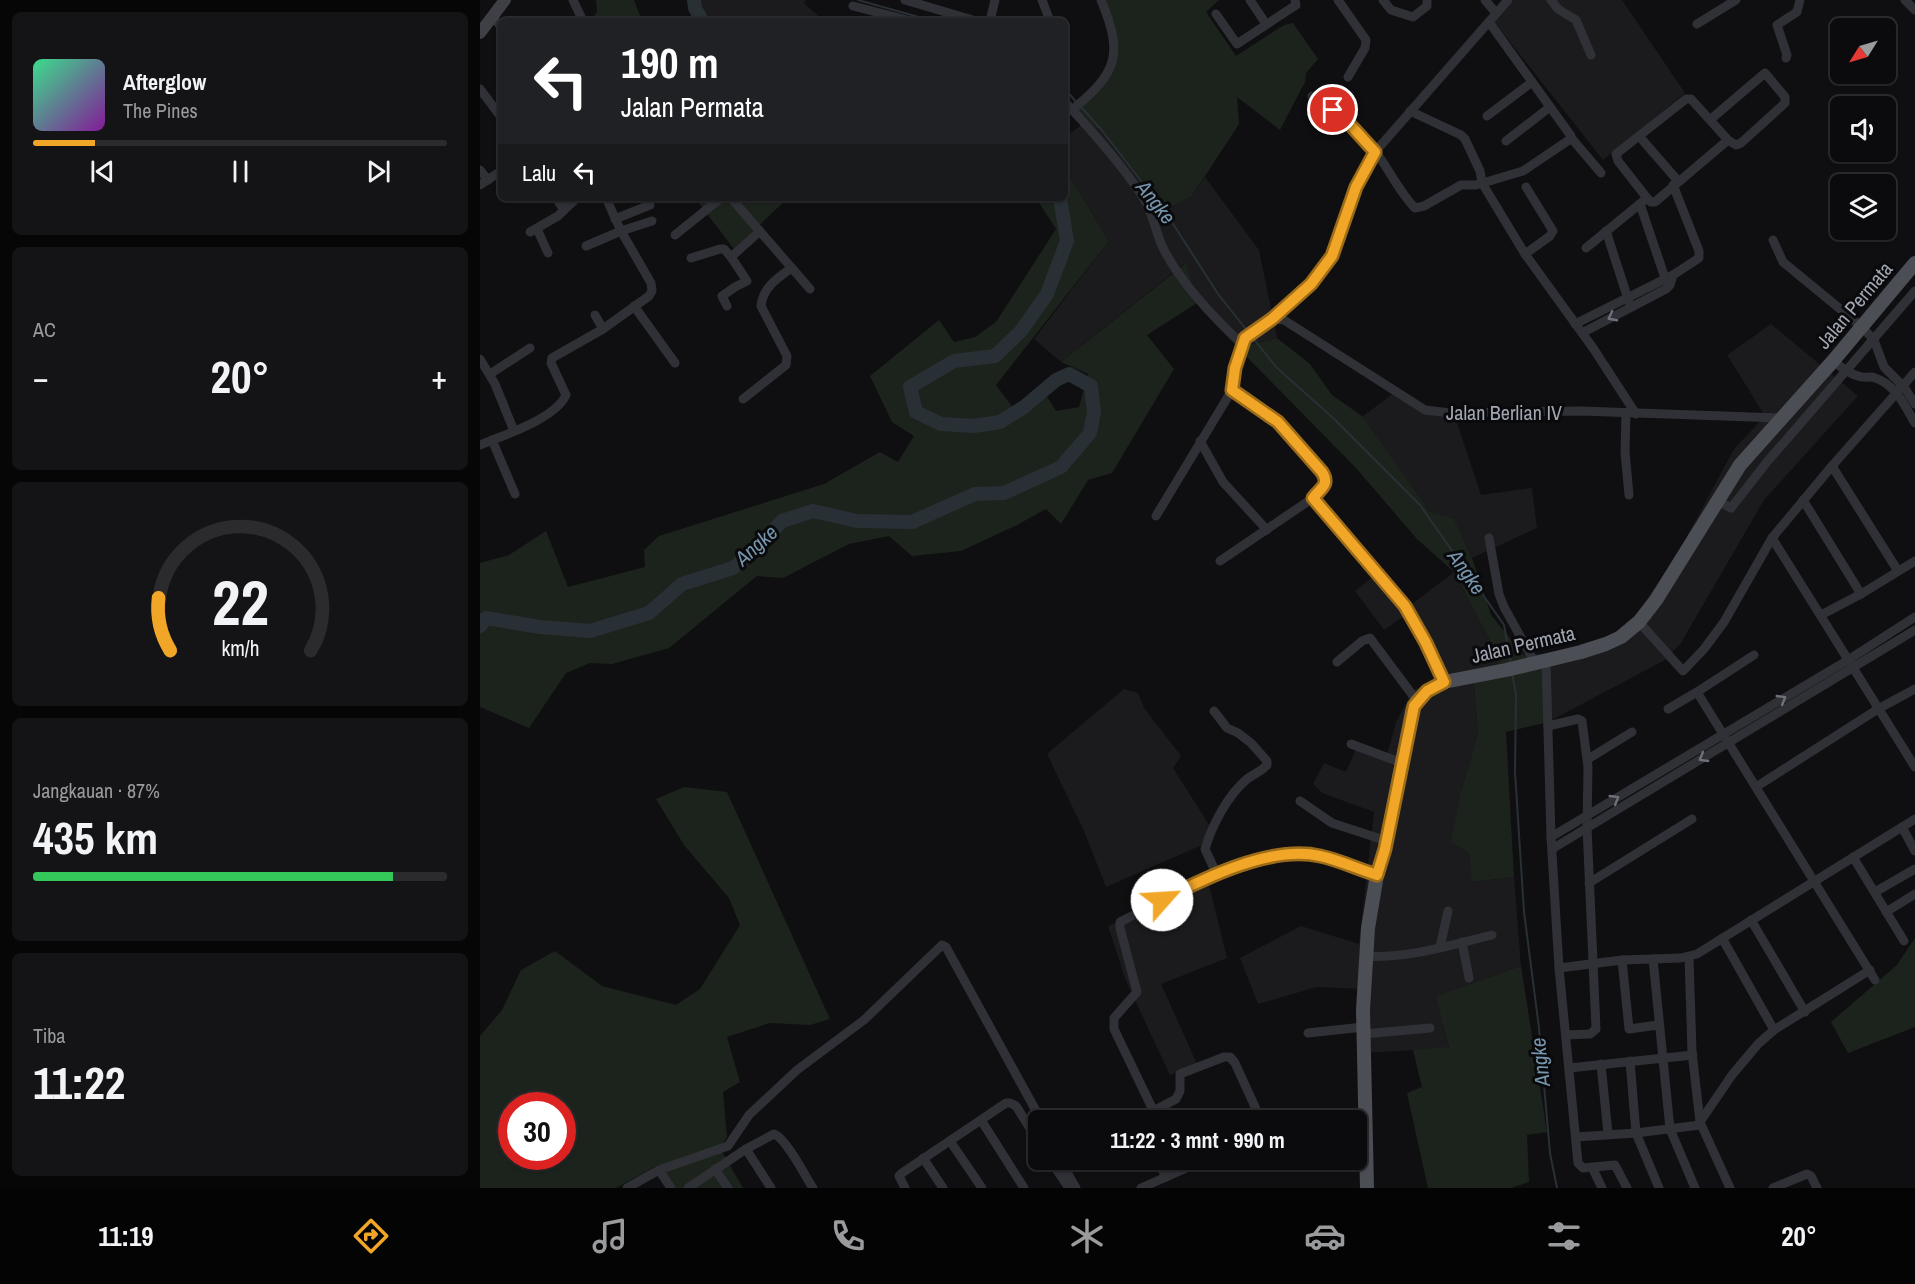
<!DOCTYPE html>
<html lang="id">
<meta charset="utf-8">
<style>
:root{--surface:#0b0b0d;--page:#141416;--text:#f1f3f6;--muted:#9a9b9d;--line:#2b2b2e;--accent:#f1a627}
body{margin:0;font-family:"Archivo Narrow",sans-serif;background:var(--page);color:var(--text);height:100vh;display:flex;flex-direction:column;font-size:22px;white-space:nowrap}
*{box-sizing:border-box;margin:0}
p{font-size:20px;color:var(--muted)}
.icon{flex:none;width:33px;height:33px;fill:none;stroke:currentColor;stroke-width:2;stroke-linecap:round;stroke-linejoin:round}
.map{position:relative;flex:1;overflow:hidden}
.side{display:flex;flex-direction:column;gap:12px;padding:12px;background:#060607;width:480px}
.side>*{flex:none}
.guide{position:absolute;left:18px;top:18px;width:570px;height:183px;border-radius:9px;box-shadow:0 2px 4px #0004,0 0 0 2px var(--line);background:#202124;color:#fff;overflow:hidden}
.needle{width:39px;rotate:233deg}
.buttons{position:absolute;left:1350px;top:18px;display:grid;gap:12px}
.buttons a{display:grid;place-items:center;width:66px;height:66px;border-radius:9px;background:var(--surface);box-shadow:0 2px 4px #0004,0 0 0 2px var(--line);font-size:30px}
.speed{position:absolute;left:18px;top:1092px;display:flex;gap:12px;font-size:30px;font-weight:700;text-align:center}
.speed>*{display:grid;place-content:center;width:78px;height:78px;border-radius:50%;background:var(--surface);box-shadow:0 2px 4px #0004,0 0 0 2px var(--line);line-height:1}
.speed .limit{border:9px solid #d22;background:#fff;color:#111}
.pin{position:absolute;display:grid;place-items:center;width:51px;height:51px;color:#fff;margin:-26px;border:3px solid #fff;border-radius:50%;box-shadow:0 2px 6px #0007}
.me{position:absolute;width:66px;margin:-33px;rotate:64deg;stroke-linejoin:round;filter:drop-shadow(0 0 4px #0008)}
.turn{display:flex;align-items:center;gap:21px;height:126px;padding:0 24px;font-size:27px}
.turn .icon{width:78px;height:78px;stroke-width:2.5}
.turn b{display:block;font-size:42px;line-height:51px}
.then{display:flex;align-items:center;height:57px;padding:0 24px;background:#0003;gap:12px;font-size:22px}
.big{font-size:45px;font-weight:700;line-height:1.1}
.side .card{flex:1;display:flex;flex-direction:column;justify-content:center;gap:9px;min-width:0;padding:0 21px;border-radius:9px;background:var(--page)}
.side .dial{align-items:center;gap:0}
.dial svg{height:156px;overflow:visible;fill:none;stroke:var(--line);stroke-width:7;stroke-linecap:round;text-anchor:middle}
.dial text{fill:var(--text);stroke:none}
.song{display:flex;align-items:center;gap:18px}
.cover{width:72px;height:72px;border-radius:9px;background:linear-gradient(135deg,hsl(150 70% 55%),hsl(290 70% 35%))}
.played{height:6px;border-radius:3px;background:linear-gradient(90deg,var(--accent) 15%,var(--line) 15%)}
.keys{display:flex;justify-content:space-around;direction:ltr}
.heat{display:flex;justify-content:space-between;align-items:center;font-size:33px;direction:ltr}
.charge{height:9px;border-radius:4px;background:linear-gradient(90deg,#34c759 87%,var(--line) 0)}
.trip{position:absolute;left:548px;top:1110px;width:339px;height:60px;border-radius:9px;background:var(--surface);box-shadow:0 2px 4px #0004,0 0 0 2px var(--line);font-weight:700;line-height:60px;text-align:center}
.dock{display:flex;height:96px;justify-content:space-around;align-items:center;background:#040405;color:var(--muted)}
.dock .icon{width:42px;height:42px}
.dock .active{color:var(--accent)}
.dock b{font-size:27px;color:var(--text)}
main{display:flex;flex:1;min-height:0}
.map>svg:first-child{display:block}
</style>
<main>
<section class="side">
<div class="card">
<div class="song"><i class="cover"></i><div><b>Afterglow</b><p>The Pines</p></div></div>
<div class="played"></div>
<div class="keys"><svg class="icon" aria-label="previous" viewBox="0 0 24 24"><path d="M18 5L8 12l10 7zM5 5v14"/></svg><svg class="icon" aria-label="pause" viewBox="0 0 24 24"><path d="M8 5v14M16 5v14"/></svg><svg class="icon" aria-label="next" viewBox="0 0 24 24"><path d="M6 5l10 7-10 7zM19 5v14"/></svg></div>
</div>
<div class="card"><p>AC</p>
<div class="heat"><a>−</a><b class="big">20°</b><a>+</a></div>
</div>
<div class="card dial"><svg viewBox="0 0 100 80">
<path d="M14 69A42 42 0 1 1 86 69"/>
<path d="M14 69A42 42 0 0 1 8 42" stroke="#f1a627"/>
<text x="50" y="56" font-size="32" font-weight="700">22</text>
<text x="50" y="72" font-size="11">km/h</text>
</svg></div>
<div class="card"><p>Jangkauan · 87%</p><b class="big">435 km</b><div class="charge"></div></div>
<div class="card"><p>Tiba</p><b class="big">11:22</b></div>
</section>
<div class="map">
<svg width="1435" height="1188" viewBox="0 0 1435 1188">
<rect width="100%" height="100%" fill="#0f0f11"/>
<g fill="#1b1b1e">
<path d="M 212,0 L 326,0 L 324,3 L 344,21 L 221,21 L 217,16 Z"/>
<path d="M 1030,0 L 1142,0 L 1205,93 L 1123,160 L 1012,19 Z"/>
<path d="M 603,124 L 619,129 L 684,211 L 712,196 L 725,177 L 779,250 L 797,338 L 758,348 L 717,303 L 705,263 L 581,362 L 554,339 L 629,241 L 585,169 L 585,137 Z"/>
<path d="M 1291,324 L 1378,396 L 1284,500 L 1201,643 L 1185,660 L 1068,722 L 1066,654 L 1129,637 L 1156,614 L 1192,564 L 1254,449 L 1285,416 L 1247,355 Z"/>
<path d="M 915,392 L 948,409 L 973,411 L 1001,495 L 1052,488 L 1057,528 L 992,558 L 974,520 L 950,512 L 882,417 Z"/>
<path d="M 974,572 L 1021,662 L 993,673 L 998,733 L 981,792 L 993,882 L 1034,877 L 1041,966 L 957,996 L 969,1048 L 882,1053 L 883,989 L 837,987 L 778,1004 L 760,958 L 821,926 L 879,944 L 894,812 L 842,793 L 833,784 L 844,763 L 866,772 L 876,749 L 906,759 L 916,722 L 933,690 L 959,679 L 926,615 L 904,630 L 875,591 L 896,574 L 924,610 Z"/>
<path d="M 644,689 L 658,693 L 664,708 L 701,756 L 693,768 L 731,828 L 722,845 L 626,887 L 604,831 L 567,754 Z"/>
<path d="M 728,881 L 747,958 L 681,984 L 717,1064 L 690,1075 L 646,981 L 628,926 Z"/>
</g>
<g fill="#1c231c" fill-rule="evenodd">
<path d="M 116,0 L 154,0 L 162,21 L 110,21 L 117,12 Z"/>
<path d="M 626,0 L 739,0 L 726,12 L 756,56 L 804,25 L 813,23 L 838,59 L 826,73 L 825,82 L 800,130 L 757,97 L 759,124 L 712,196 L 684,211 L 619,129 L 603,124 L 592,112 L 635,65 L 637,39 Z"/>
<path d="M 585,169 L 629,241 L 516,385 L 534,409 L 563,390 L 576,411 L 599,407 L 608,374 L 581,362 L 706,263 L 717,303 L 667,335 L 694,369 L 632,473 L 608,480 L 581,524 L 566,509 L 537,525 L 481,551 L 432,556 L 409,536 L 369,544 L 303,578 L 277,576 L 189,648 L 132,664 L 110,663 L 86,673 L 49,728 L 0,707 L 0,563 L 29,555 L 66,531 L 88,587 L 165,567 L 164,550 L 179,536 L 344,484 L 400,452 L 418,462 L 434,436 L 412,422 L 390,376 L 459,320 L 474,342 L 495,337 L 516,322 L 576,229 L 556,198 L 585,198 Z"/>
<path d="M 215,198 L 308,198 L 254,249 Z"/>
<path d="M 797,338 L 830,364 L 852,395 L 882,416 L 950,512 L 974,519 L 992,558 L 1011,615 L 1044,655 L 1066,654 L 1068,722 L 1026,732 L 1034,877 L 992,882 L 989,853 L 971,842 L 981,792 L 998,733 L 993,673 L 1021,662 L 974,572 L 937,539 L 876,468 L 758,348 Z"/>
<path d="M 204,787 L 247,792 L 350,1019 L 330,1025 L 290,1023 L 247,1037 L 260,1082 L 243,1092 L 247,1137 L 240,1148 L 263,1188 L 193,1188 L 178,1165 L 136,1188 L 0,1188 L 0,1036 L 22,1010 L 41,970 L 75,951 L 122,986 L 196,1005 L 220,989 L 260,925 L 249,898 L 204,845 L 176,799 ZM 32,1106 L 82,1106 L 82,1156 L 32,1156 Z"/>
<path d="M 1435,938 L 1435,1027 L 1368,1053 L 1351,1022 L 1417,965 Z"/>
<path d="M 1041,966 L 1067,1132 L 1047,1135 L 1049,1182 L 1031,1188 L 948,1188 L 927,1093 L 942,1087 L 933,1050 L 969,1047 L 956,996 Z"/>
</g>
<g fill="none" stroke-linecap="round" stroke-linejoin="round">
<g stroke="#283036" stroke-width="2">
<path d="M 378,0 L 453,21"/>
<path d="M 585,89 L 597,103"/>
<path d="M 601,107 L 620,128 L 688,216 L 738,294 L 769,333"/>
<path d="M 773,338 L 796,367 L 852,417 L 940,505 L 1024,625 L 1031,664"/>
<path d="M 1032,673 L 1036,695 L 1035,772 L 1044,912 L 1059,1028 L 1070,1153 L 1077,1188"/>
</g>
<g stroke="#283036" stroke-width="14">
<path d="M 214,0 L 215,8 L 222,21"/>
<path d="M 0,626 L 6,618 L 60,627 L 110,631 L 169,613 L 202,584 L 253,568 L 278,547 L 302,521 L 333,511 L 377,521 L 432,522 L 495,494 L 524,493 L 581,467 L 610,433 L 614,412 L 611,386 L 589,374 L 576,380 L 544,407 L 520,422 L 494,426 L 461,424 L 436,412 L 430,387 L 474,361 L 515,356 L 541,331 L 567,294 L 587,241 L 580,198"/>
</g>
<g stroke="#303136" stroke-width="9">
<path d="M 93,0 L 103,21"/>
<path d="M 425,0 L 496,21"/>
<path d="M 562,0 L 570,21"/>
<path d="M 770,0 L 786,24"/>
<path d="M 858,0 L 886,40 L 885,48 L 868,77"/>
<path d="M 903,0 L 911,10 L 933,17 L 947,6 L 947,0"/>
<path d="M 1005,0 L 1016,13"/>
<path d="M 1071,0 L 1078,9 L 1096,20 L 1111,55"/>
<path d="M 1425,0 L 1435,10"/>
<path d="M 373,6 L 431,21"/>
<path d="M 736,14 L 757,44 L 816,5 L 815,0"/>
<path d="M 12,17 L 21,26"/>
<path d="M 510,21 L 515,0"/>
<path d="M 1009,22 L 1091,136"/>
<path d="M 1217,24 L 1256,0"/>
<path d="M 1306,58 L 1307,55 L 1297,25 L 1317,12 L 1320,0"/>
<path d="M 0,89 L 21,117"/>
<path d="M 832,96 C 856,112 876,129 895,151 C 909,169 919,192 935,208 L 944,206 L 981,185 L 996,185 L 1043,171 L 1089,140 L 1093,140 L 1121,173"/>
<path d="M 585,102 C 612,131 639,161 661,194 C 673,211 675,232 684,250 C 703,286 734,318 763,345"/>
<path d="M 592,110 C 637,73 644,55 621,0"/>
<path d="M 930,111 L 981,135 L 985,139 L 1000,171 L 1002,183 L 1045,254 L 1113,348 L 1156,414"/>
<path d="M 1007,116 L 1052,82"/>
<path d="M 1231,119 L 1285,73 L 1305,97 L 1305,103 L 1261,143 L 1256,145 L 1248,140"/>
<path d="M 1159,136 L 1198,181"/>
<path d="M 1026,141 L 1070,107"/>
<path d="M 0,170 L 8,180"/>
<path d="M 0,185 L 21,171"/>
<path d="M 76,198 L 84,210 L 97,198"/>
<path d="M 251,198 L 330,289"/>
<path d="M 1160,204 L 1185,278"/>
<path d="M 135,219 L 170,205"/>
<path d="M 57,229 L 68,253"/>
<path d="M 1126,231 L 1149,302"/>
<path d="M 50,232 L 78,216 L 84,210"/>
<path d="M 195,235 L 241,198"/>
<path d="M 1293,240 L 1303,262 L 1382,327 L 1394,340 L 1404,367 L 1424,387 L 1435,404"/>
<path d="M 106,246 L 141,231 L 172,221"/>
<path d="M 1106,248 L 1167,198 L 1171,202 L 1175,202 L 1248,140 L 1211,99 L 1206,99 L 1136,154 L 1138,161 L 1167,198"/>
<path d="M 1045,254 L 1070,236 L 1073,231 L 1046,187"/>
<path d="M 211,258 L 240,249 L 244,249 L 251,257"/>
<path d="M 154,306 L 195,363"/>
<path d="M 247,306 L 242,296 L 255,287 L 267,281 L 251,257 L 280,231"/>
<path d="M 115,315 L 123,329"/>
<path d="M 792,319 L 831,284 L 852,256 L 876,187 L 895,152 L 1028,0"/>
<path d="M 1095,324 L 1193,275 L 1219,258 L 1219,251 L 1193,185"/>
<path d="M 1102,333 L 1186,289 L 1190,285 L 1193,275"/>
<path d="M 0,359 L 15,384 L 34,431"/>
<path d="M 1353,361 C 1361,367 1372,376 1382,377 C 1386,378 1391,376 1395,378 C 1415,384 1425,406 1435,423"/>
<path d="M 10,374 L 50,348"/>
<path d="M 263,399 L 306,365 L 307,356 L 281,306 C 283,288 296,279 310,269"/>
<path d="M 1146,413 L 1145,452 L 1149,495"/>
<path d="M 12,440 L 35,494"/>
<path d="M 720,441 L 743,482 L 787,530"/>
<path d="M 0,445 C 24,435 75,419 86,395 L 71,363 L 72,358 L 123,329 L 169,296 L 172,291 L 171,283 L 141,231 L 126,198"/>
<path d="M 1352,466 L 1418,571"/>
<path d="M 833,498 L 925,606 L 946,643 L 964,682"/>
<path d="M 1236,500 L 1251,508 L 1287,462 L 1435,291"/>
<path d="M 1323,500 L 1381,594"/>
<path d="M 676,516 L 752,390 L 755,368 L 765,338 L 792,319 L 804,320 L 945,410 L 970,413 L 1101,411 L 1300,418"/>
<path d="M 1009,538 L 1019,594 L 1024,607 L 1055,663"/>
<path d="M 1292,538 L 1435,767"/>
<path d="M 740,561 L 833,498 L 846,481 L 842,472 L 806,430 L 752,390"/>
<path d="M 1341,615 L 1381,594 L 1435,561"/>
<path d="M 1159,622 L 1203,671 L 1224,649 L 1244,622 L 1292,538 L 1352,466 L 1435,372"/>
<path d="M 1274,655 L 1217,692 L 1395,980"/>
<path d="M 1066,661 L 1071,837 L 1079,968 L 1098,1163 L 1103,1168 L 1135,1165 L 1147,1188"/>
<path d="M 857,662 L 882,641 L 890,638 L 937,701"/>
<path d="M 1188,709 L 1217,692"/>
<path d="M 734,711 L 747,728 L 758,733 L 771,743 L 787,761 L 787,765 C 782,771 774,774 767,779 C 748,795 732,825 725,849 L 737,875"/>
<path d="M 1068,726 L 1098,719 L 1102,721 L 1108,767 L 1107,827 L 1116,1029 L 1110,1034 L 1086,1035"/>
<path d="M 871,744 L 922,763"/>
<path d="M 1108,759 L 1152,732"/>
<path d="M 1276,787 L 1398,709 L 1435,689"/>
<path d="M 820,801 L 852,823 L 907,841"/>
<path d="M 1422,827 L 1435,851"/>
<path d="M 1071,837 L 1368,660 L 1435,617"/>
<path d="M 1072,849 L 1435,630"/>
<path d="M 1373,857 L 1424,941"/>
<path d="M 1109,883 L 1212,819"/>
<path d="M 1395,892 L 1435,869"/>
<path d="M 1406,912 L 1435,894"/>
<path d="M 1271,920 L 1325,1012"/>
<path d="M 1242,938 L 1294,1030"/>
<path d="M 982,942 L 989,978"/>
<path d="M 960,947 L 968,911"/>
<path d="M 885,956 C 927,959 971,945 1012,935"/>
<path d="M 1209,957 L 1212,1052 L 1220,1122 L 1250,1188"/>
<path d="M 1173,959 L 1190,1129 L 1215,1188"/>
<path d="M 1142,960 L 1149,1029 L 1178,1025"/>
<path d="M 1079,968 L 1142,960 L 1201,958 L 1217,954 L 1435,819"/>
<path d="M 828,1033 L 883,1027"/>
<path d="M 883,1034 L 950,1028"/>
<path d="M 1150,1061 L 1156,1133 L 1179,1188"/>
<path d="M 1121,1064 L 1128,1134"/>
<path d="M 1089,1068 L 1213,1055"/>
<path d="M 673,1110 L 634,1029 L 634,1018 L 657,992 L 640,928 L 640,922 L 702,890 L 753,869 L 803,855 L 838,856 L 897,875"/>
<path d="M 501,1120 L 544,1188"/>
<path d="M 656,1120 L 696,1099 L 700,1091 L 700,1074 L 744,1057 L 750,1057 L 755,1063 L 776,1109"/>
<path d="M 1220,1122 L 1252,1075 L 1278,1044 L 1294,1030 L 1390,970"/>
<path d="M 1096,1137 L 1156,1133 L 1220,1125"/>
<path d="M 470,1141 L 502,1188"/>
<path d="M 266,1149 L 291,1188"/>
<path d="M 443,1158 L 463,1188"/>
<path d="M 570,1160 L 589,1188"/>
<path d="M 580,1160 L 596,1188"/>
<path d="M 677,1160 L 686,1177"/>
<path d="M 1112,1167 L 1122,1188"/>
<path d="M 235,1169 L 248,1188"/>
<path d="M 179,1170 L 191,1188"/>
<path d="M 147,1188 L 179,1170 L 248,1146 L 269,1115 L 317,1070 L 384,1020 L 462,945 L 466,947 L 561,1120"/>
<path d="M 208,1188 L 266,1149 L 294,1134 C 306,1138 325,1176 333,1188"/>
<path d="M 425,1188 L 419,1176 L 422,1173 L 526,1103 L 530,1103 L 536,1106 L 558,1141"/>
<path d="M 661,1188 L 720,1162"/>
<path d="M 1293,1188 L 1327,1174 L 1331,1176 L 1337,1188"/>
</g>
<path stroke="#3e4046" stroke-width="12" d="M 0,33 L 25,0"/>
<path stroke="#4c4e55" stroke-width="14" d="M 887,1188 L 883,1010 L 888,928 L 897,875 L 905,849 L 932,711 L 937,701 L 947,691 L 964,682 L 1026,670 L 1101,652 L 1126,644 L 1141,637 L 1159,622 L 1176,600 L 1260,465 L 1353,361 L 1435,263"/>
</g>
<defs><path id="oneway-chevron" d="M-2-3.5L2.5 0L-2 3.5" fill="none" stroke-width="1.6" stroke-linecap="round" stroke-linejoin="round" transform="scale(1.5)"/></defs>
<g stroke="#6e717a">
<use href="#oneway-chevron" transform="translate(1132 317) rotate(152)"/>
<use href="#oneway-chevron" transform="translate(1302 699) rotate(-31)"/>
<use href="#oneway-chevron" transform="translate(1223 758) rotate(149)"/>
<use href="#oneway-chevron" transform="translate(1135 799) rotate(-31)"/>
</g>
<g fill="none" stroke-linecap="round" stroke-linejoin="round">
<g stroke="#9d6c19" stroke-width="15">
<path id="route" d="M 682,900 C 725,878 791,845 840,856 C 859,860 878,869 897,875 L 905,849 L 934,706 L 947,691 L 964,682 L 946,643 L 925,606 L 833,498 C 841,488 850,485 842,472 L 798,422 L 752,390 L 755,368 L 765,338 L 792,319 L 831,284 L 852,256 L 876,187 L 895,152 L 865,119 L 853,110"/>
</g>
<use href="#route" stroke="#f1a627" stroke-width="10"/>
</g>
<g text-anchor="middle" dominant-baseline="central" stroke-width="6" stroke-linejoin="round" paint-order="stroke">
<g font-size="20" fill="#a0a6b2" stroke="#0a0a0c">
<text transform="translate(1374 305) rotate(-50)">Jalan Permata</text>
<text x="1024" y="412">Jalan Berlian IV</text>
<text transform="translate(1043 644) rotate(-13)">Jalan Permata</text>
</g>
<g font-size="21" font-style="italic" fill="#7696ae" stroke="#0a0a0c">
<text transform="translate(676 202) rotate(52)">Angke</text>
<text transform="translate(276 545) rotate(-42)">Angke</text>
<text transform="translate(987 572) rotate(55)">Angke</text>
<text transform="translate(1060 1062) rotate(-96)">Angke</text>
</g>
</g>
</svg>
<div class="buttons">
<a><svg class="needle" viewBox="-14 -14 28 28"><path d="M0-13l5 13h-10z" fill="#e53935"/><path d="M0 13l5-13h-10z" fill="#9a9b9d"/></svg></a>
<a><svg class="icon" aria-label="sound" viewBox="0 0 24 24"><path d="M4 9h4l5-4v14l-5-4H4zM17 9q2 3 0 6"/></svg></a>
<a><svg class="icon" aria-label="layers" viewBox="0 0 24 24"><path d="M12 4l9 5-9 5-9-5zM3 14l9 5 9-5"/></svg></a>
</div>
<div class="speed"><div class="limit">30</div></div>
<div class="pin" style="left:853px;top:110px;background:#d93025"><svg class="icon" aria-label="arrive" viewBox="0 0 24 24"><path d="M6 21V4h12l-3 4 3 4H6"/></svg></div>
<svg class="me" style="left:682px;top:900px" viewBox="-20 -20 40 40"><circle r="19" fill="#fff"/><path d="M0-13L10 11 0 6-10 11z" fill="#f1a627"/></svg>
<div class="trip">11:22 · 3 mnt · 990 m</div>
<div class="guide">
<div class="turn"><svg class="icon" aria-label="left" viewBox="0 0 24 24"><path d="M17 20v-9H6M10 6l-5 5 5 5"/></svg><div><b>190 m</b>Jalan Permata</div></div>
<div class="then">Lalu<svg class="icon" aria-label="left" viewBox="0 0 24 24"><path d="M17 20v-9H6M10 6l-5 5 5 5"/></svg></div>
</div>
</div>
</main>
<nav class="dock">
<b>11:19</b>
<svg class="icon active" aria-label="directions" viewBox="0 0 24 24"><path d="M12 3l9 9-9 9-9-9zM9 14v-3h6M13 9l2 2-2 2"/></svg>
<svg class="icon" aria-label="music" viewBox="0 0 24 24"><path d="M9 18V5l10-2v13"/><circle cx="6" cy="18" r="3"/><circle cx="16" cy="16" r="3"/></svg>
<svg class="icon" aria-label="phone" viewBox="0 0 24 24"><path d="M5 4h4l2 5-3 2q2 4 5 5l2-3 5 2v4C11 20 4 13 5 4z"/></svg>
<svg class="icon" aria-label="climate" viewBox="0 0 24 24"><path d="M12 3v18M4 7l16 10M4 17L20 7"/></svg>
<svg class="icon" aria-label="car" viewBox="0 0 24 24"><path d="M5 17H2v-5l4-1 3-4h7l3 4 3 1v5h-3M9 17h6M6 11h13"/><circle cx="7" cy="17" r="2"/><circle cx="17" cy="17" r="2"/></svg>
<svg class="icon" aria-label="filters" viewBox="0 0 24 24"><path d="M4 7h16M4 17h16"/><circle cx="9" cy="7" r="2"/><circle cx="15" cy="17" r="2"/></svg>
<b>20°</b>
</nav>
